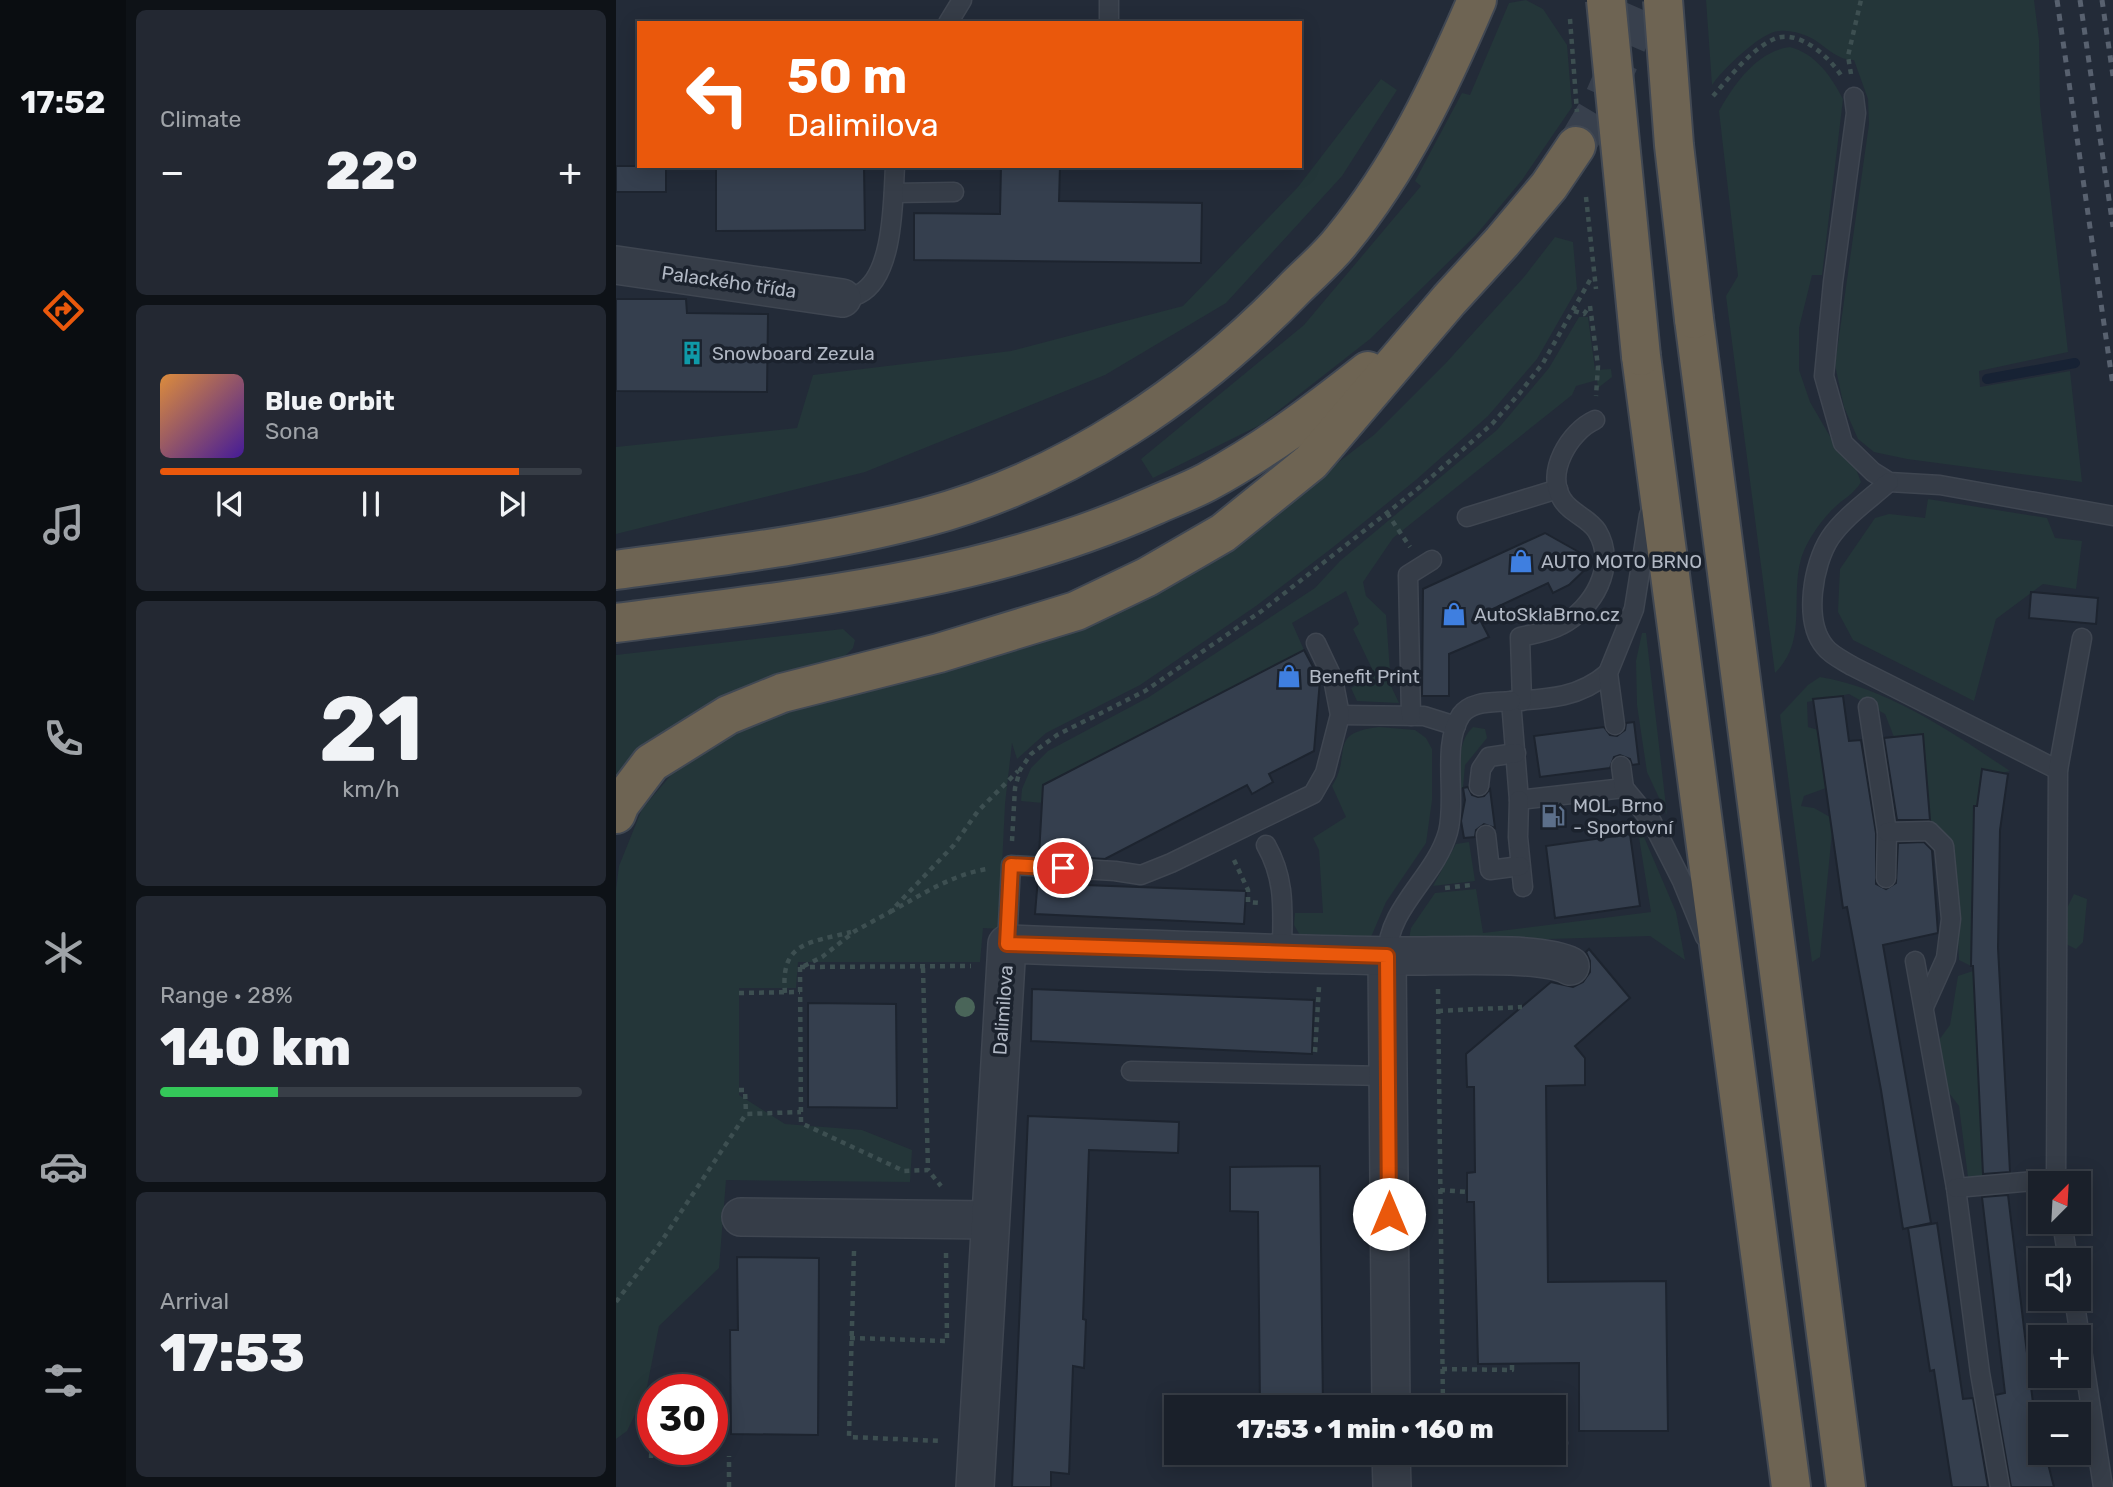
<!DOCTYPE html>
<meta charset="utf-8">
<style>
:root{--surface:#1a202a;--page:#232832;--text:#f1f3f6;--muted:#9fa3a8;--line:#383e47;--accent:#ea580c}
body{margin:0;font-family:Rubik,sans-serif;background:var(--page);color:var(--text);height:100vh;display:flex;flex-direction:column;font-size:26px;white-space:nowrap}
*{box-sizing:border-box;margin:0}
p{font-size:23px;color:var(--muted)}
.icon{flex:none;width:38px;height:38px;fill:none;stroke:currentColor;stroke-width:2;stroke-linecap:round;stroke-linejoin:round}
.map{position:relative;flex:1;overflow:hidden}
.panel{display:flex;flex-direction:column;gap:10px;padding:10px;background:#0e1217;width:490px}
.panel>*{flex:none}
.guide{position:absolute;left:21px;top:21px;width:665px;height:147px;border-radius:0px;box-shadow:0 4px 18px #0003,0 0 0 2px var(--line);background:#ea580c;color:#fff;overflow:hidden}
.needle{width:46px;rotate:24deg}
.tools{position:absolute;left:1412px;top:1171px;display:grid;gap:14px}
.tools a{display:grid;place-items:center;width:63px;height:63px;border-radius:0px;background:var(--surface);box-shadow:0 4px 18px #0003,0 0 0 2px var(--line);font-size:35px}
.speed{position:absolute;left:21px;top:1374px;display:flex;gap:14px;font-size:35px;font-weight:700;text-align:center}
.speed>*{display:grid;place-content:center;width:91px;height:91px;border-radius:50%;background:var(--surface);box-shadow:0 4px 18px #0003,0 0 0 2px var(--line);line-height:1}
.speed .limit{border:10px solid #d22;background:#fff;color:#111}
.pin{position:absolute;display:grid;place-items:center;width:60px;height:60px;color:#fff;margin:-30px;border:4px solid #fff;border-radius:50%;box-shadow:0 2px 7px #0007}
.me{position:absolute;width:77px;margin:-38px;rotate:0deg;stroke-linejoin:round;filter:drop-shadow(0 0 5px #0008)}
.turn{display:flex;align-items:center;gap:24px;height:147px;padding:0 35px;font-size:32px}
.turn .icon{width:91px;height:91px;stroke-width:2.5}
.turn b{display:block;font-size:49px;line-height:60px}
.big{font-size:52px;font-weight:800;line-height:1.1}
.panel .card{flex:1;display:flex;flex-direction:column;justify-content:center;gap:10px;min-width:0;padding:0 24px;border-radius:10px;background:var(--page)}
.panel .dial{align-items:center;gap:0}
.dial b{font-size:91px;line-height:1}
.song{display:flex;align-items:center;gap:21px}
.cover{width:84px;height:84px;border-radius:10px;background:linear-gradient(135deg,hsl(30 70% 55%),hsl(260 70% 35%))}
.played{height:7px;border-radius:4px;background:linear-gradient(90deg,var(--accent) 85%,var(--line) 85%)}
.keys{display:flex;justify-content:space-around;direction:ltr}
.heat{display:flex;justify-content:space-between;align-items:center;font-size:38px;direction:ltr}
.charge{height:10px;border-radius:5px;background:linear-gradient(90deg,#34c759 28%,var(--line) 0)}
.trip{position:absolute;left:548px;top:1395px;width:402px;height:70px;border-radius:0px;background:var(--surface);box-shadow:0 4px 18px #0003,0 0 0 2px var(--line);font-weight:800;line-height:70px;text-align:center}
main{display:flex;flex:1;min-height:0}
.tabs{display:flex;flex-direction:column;width:126px;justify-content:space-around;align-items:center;background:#0a0d11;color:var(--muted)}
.tabs .icon{width:49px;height:49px}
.tabs .current{color:var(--accent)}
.tabs b{font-size:32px;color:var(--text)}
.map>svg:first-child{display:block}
</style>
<main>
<nav class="tabs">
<b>17:52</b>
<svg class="icon current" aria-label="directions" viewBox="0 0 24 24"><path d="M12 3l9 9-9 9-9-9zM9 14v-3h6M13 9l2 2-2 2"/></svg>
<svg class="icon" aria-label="music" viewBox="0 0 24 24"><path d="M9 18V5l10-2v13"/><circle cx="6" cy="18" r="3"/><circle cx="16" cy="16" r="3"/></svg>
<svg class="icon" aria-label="phone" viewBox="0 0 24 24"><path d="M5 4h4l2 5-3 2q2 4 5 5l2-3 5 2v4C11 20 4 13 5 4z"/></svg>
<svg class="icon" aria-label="climate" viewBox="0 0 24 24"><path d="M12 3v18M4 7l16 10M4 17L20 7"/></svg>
<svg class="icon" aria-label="car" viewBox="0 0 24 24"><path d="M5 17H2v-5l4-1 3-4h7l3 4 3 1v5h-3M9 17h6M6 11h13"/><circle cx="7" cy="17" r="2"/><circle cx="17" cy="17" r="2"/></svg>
<svg class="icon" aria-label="filters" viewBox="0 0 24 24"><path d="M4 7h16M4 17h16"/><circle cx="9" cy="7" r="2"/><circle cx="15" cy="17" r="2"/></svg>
</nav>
<section class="panel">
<div class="card"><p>Climate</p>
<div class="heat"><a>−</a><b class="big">22°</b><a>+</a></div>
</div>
<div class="card">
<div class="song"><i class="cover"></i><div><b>Blue Orbit</b><p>Sona</p></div></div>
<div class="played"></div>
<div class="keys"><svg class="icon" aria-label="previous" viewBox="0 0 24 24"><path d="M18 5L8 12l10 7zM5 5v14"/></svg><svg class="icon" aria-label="pause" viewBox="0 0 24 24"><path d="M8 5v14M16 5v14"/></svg><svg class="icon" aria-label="next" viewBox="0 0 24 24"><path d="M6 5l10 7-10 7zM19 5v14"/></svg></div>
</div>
<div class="card dial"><b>21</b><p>km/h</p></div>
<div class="card"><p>Range · 28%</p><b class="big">140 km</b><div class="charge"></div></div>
<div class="card"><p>Arrival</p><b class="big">17:53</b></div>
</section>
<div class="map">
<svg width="1497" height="1487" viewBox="0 0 1497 1487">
<rect width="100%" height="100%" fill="#232b38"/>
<g fill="#243639">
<path d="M 910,0 L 927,9 L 951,45 L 956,107 L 906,180 L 860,235 L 754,339 L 644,425 L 537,478 L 525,459 L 688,325 L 805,186 L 799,181 L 846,93 L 854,95 L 893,3 Z"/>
<path d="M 1090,0 L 1418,0 L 1423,40 L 1424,105 L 1452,352 L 1363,371 L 1364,387 L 1454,371 L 1466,482 L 1291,459 L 1258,452 L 1242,439 L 1228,407 L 1219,365 L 1253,124 L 1252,99 L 1238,60 C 1218,60 1208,43 1191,36 C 1179,31 1165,28 1153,34 C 1136,42 1107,69 1096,85 Z"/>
<path d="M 1174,47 C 1200,54 1215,76 1227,99 L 1206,275 L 1196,275 L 1183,328 L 1183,370 L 1194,402 L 1223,452 L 1240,469 L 1245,482 C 1238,494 1227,499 1218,508 C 1205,520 1190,542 1185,559 C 1174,598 1192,641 1159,673 L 1110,296 L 1122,276 L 1103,111 C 1118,84 1141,51 1174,47 Z"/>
<path d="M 765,79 L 781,90 L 726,176 L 610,303 L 489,375 L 249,472 L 0,534 L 0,447 L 181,428 L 197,375 L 395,351 L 567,306 L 682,187 Z"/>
<path d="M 939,237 L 957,242 L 961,289 L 921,359 L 872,416 L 801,479 L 716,548 L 640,606 L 524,685 L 430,733 L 401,759 L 396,743 L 389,804 L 383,929 L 367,928 L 364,962 L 182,962 L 180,988 L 123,988 L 123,1095 L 169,1124 L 246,1130 L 296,1150 L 294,1182 L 110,1180 L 103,1268 L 43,1326 L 30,1392 L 11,1431 L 0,1439 L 0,890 L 3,866 L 26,809 L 55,775 L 125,730 L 184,705 L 421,645 L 466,628 L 609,550 L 759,434 L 829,364 L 908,277 Z"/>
<path d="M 963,317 L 972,317 L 979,370 L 995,369 L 996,377 L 982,388 L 981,380 L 960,386 L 956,395 L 777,538 L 747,582 L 750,596 L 770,615 L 775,686 L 783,703 L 741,701 L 735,688 L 759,675 L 737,629 L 743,624 L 730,591 L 676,623 L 688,650 L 428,784 L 427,803 L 405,801 L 406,789 L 415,768 L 432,751 L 533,697 L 699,588 L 724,561 L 881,430 L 933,368 Z"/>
<path d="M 1312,499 L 1431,518 L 1439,538 L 1466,541 L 1460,589 L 1427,584 L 1380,619 L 1358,701 L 1237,640 L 1222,612 L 1224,569 L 1259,518 L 1273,514 L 1309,518 Z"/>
<path d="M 227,629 L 239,640 L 237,648 L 229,656 L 147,682 L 0,781 L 0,655 Z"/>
<path d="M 1026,633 L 1030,633 L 1051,815 L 1031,772 L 1021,705 L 1020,661 Z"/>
<path d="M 1204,677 C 1272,688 1337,733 1394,771 L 1386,773 L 1366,770 L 1361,806 L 1358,806 L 1355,966 L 1343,960 L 1341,919 L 1324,830 L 1287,820 L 1285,812 L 1307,735 L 1278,737 L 1269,714 L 1233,694 L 1191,702 L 1192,727 L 1202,730 L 1210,788 L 1188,796 L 1185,806 L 1198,808 L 1214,817 L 1216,832 L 1204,957 L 1196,962 L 1164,715 L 1192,685 Z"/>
<path d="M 763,727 L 799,730 L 810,738 L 816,749 L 816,800 L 810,843 L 770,902 L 752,944 L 687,940 L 678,925 L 679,913 L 707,913 L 703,850 L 697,838 L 730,817 L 716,786 C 737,754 710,733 763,727 Z"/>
<path d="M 857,727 L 869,729 L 871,738 L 849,765 L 847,788 L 844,788 C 845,767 840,743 857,727 Z"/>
<path d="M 1025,830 L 1060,912 L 1069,960 L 1034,936 L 795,943 L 793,939 L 795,928 L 819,893 L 860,889 L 867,933 L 1035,912 L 1022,831 Z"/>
<path d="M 853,842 L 859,881 L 817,886 L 840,844 Z"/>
<path d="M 1458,894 L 1471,899 L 1467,942 L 1460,949 L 1450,944 L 1450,910 Z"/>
<path d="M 1357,971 L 1367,1179 L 1360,1181 L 1352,1177 L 1343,1106 L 1330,1089 L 1323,1040 L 1334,1025 L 1342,976 Z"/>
</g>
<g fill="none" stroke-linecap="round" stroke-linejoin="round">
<path stroke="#172234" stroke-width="10" d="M 1371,379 L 1459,363"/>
</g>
<g fill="#353f4e" stroke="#1d242f" stroke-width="2">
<rect x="0" y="166" width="50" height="26"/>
<path d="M 385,166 L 444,166 L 443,201 L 586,203 L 585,263 L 298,260 L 298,213 L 384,214 Z"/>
<path d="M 248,167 L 249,230 L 100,231 L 100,168 Z"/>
<path d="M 0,299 L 70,299 L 71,313 L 152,314 L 151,392 L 0,391 Z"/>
<path d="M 929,533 L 977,560 L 977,562 L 953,585 L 937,593 L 932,583 L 862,616 L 873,637 L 833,654 L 833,696 L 806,696 L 807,589 Z"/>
<path d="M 1415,592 L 1482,598 L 1480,624 L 1413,618 Z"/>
<path d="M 688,650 L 704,680 L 698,751 L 653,774 L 657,782 L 636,794 L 631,785 L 489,859 L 423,855 L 427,785 Z"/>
<path d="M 1227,696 L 1233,741 L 1245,740 L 1260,833 L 1260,884 L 1270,889 L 1280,883 L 1282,843 L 1308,842 L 1316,850 L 1322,933 L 1267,945 L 1315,1223 L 1287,1229 L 1265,1090 L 1231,907 L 1227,908 L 1197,699 Z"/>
<path d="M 1018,722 L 1023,764 L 1016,765 L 1014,759 L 1004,755 L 998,757 L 994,768 L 924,777 L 918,736 L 988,727 L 994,735 L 1001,736 L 1009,730 L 1010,723 Z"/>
<path d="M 1307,734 L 1314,820 L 1281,820 L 1268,738 Z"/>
<path d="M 1366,769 L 1392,774 L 1384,830 L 1382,948 L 1394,1172 L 1367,1174 L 1357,966 L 1355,966 L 1358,806 L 1361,806 Z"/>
<path d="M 852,787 L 856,795 L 862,797 L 868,796 L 874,789 L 879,828 L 868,824 L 860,830 L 859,837 L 848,838 L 845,821 L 849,800 L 847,788 Z"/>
<path d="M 1014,834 L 1024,906 L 939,918 L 930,846 Z"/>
<path d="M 422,878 L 449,880 L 441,884 L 630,891 L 628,924 L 419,914 Z"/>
<path d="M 973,949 L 1014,998 L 959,1046 L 969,1058 L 969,1085 L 930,1086 L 932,1282 L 1050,1281 L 1052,1431 L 963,1431 L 963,1363 L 862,1364 L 858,1202 L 851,1202 L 851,1173 L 859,1172 L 858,1087 L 851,1087 L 850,1054 L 935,982 L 957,987 L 967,982 L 974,972 L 974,961 L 970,952 Z"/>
<path d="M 416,989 L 698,1000 L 696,1054 L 415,1041 Z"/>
<path d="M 192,1003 L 280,1004 L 281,1108 L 192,1107 Z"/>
<path d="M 412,1116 L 563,1122 L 562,1153 L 473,1150 L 467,1319 L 470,1320 L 468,1368 L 457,1366 L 453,1474 L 435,1472 L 435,1487 L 396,1487 Z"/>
<path d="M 704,1166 L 707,1407 L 644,1407 L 642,1212 L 614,1211 L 614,1167 Z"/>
<path d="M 1392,1195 L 1417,1403 L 1420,1403 L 1424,1427 L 1424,1452 L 1429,1452 L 1438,1487 L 1395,1487 L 1379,1395 L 1389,1393 L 1366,1197 Z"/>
<path d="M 1321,1223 L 1347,1399 L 1357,1398 L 1372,1487 L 1336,1487 L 1318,1370 L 1314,1371 L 1292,1228 Z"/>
<path d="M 121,1257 L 203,1258 L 202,1435 L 115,1434 L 114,1330 L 122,1330 Z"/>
</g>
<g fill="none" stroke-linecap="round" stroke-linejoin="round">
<path stroke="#38404d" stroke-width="38" stroke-dasharray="38 19" stroke-linecap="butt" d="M 960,146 L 986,102 L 1030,0"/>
<g stroke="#3f4651" stroke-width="21">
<g id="lane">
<path d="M 493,0 L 493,23"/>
<path d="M 332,23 L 346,0"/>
<path d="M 1238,97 L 1240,113 L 1217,282 L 1208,376 L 1227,443 L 1257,472 L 1273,482 L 1324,485 L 1497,516"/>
<path d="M 278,193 L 338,192"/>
<path d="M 226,298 C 231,297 238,297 243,294 C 278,277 277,200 279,166"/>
<path d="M 1273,482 C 1254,499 1228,517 1214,538 C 1197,564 1187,621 1209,647 C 1215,655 1228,661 1236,666 L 1442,770"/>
<path d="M 851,517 L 942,489"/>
<path d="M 992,673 C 963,698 932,699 895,701 L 903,800 L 1008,788"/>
<path d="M 906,701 L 904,637 C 917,634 933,632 945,625 C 977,609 1002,566 981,531 C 973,518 954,513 946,499 C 929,472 954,431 979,420"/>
<path d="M 1252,707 L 1271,832 L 1270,878"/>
<path d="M 724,715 L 808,716 L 840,726"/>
<path d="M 795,716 L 792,575 L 816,560"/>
<path d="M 999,725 L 992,673 L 1018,609 L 1033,515"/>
<path d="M 1005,766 L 1008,788 L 1036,822 L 1066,881 L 1089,937"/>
<path d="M 863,786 L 865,769 L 873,757 L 900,753"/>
<path d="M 903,800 L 902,837 L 907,887"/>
<path d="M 1271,832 L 1313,831 L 1328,846 L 1335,919 L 1330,958 L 1308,1007"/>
<path d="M 870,835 L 874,870 L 904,866"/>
<path d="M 650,845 C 671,882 666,914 666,955"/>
<path d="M 391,944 L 395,865 L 499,871 L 525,875 L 555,863 L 697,794 L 709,773 L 724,715 L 717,679 L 700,643"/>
<path d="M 771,956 C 772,906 819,878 832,832 C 841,797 825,745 845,715 C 856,700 879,703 895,701"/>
<path d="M 1299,961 L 1340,1188 L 1364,1373 L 1384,1487"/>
<path d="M 515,1071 L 772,1076"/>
<path d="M 1440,1183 L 1442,770 L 1466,638"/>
<path d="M 1340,1188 L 1440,1179"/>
<path d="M 1446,1222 L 1452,1260"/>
<path d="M 1458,1298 L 1487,1487"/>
<path d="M 938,1443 L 942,1443"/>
</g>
</g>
<g stroke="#3f4651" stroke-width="40">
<g id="street">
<path d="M 0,265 L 226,298"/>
<path d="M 771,956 L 775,1407"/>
<path d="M 125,1217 L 374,1220"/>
<path d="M 775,1452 L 776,1487"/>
<path d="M 359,1487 L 391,944 C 521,949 650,954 780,956 C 818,957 925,950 954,966"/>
</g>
</g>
<g stroke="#414853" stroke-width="42">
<g id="highway">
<path d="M 1078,319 L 1230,1487"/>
<path d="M 1025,356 L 1175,1487"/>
<path d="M 0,570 C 104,556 208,544 310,517 C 452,479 579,392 680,287 C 695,272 713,257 726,240 C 785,168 825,84 861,0"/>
<path d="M 0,623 C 182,599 368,582 537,506 C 555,498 574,491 591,482 C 650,450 700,412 752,371"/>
<path d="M 0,814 L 4,804 L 35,763 L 112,715 L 166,693 L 323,653 L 460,611 L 531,577 L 607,533 L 695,462 L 833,300 L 886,242 L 933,186 L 960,146"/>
</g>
</g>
<g stroke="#3d4f51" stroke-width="4.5" stroke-dasharray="5 5" stroke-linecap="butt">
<path d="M 954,19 L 961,112"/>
<path d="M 1235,74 L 1232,56 L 1245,0"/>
<path d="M 1097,96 C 1114,77 1134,50 1158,39 C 1182,28 1215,58 1226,77"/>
<path d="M 970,197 L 980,289"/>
<path d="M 974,306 L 982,366 L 980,396"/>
<path d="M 958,311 L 968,314 L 973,307"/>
<path d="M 771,513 L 794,547"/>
<path d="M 396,841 L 399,788 L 404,770 L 415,754 L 441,735 L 529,691 L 647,610 L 804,487 L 876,424 L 903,394 L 927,363 L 974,280"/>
<path d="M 618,860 L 632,890 L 632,902 L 644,903"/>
<path d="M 829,888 L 855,885"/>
<path d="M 274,912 C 307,894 335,875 371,869"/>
<path d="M 188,966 L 206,957 L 239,931 L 274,912 L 338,845 L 362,811 L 402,771"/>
<path d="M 184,967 L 355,966"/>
<path d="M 184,967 L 185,1123 L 288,1171 L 312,1170 L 325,1186"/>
<path d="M 307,968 L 312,1170"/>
<path d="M 822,989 L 827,1407"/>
<path d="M 123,993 L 184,992"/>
<path d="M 169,993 C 164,941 194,943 235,932"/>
<path d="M 822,1011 L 906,1007"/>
<path d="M 699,1052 L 703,987"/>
<path d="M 123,1090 L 129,1090 L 130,1114"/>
<path d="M 824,1190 L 851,1192"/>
<path d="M 238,1251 L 233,1437 L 326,1441"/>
<path d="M 330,1253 L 331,1339"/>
<path d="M 0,1302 L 45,1242 L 130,1114 L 185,1112"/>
<path d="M 234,1338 L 331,1341"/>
<path d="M 826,1369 L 896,1370 L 896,1364"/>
<path d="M 35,1458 L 37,1418"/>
<path d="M 113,1487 L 113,1456"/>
</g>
<use href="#lane" stroke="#363d48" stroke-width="18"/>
<use href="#street" stroke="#363d48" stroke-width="37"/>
<use href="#highway" stroke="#6e6453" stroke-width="38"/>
<g stroke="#58616f" stroke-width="5" stroke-dasharray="7 7" stroke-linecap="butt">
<path d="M 1441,0 L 1497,386"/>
<path d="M 1464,0 L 1497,227"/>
<path d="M 1486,0 L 1497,76"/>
</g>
<g stroke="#414853" stroke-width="42" stroke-linecap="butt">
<g id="highway-bridge">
<path d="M 990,0 L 1025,356"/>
<path d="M 1047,0 L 1058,145 L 1078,319"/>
</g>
</g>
<use href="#highway-bridge" stroke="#6e6453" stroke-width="38"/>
</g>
<circle fill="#4a6559" cx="349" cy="1007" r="10"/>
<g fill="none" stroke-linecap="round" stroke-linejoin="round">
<g stroke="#983908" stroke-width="18">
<path id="route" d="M 447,868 L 395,865 L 391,944 L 771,956 L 773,1214"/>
</g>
<use href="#route" stroke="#ea580c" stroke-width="12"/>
</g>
<defs>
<g id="building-bare" transform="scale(1.89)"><path d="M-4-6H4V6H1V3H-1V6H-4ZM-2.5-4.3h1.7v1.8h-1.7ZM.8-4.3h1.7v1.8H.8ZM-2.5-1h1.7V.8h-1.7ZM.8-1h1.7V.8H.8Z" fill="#0f9aa8" stroke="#1b222d" stroke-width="2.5" paint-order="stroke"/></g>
<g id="shop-bare" transform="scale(1.89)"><path d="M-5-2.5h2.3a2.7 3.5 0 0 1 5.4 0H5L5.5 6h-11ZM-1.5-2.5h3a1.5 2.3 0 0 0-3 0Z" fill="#3f7fe0" stroke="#1b222d" stroke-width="2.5" paint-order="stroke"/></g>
<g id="fuel-bare" transform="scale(1.89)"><path d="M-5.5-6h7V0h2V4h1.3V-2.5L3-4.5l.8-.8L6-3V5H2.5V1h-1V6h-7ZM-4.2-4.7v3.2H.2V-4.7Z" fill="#5c6f8a" stroke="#1b222d" stroke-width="2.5" paint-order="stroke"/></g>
</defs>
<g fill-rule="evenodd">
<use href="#building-bare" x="76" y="353"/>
<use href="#shop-bare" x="905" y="561"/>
<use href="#shop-bare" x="838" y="614"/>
<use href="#shop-bare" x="673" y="676"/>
<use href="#fuel-bare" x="937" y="816"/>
</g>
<g text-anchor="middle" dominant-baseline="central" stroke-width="7" stroke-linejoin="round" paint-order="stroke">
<g font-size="19" fill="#b1b8c4" stroke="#1b222d">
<text transform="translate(113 282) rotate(8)">Palackého třída</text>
<text transform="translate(387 1010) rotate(-86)">Dalimilova</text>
</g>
<g font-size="19" fill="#b1b8c4" stroke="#1b222d" text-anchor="start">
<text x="96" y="353">Snowboard Zezula</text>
<text x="925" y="561">AUTO MOTO BRNO</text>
<text x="858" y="614">AutoSklaBrno.cz</text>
<text x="693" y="676">Benefit Print</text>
<text x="957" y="805">MOL, Brno<tspan x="957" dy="22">- Sportovní</tspan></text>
</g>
</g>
</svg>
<div class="tools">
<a><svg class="needle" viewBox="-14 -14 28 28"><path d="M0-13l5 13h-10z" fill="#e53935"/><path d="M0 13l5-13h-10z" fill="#9fa3a8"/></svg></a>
<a><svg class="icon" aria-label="sound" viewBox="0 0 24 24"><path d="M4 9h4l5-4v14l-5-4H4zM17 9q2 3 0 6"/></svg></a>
<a>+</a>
<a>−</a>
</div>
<div class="speed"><div class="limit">30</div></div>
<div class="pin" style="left:447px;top:868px;background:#d93025"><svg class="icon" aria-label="arrive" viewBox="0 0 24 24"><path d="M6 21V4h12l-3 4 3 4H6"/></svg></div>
<svg class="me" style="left:773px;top:1214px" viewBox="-20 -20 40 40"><circle r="19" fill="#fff"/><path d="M0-13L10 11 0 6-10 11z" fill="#ea580c"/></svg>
<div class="trip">17:53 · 1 min · 160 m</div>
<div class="guide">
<div class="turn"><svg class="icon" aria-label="left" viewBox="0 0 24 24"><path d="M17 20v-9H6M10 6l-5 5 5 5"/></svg><div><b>50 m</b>Dalimilova</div></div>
</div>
</div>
</main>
